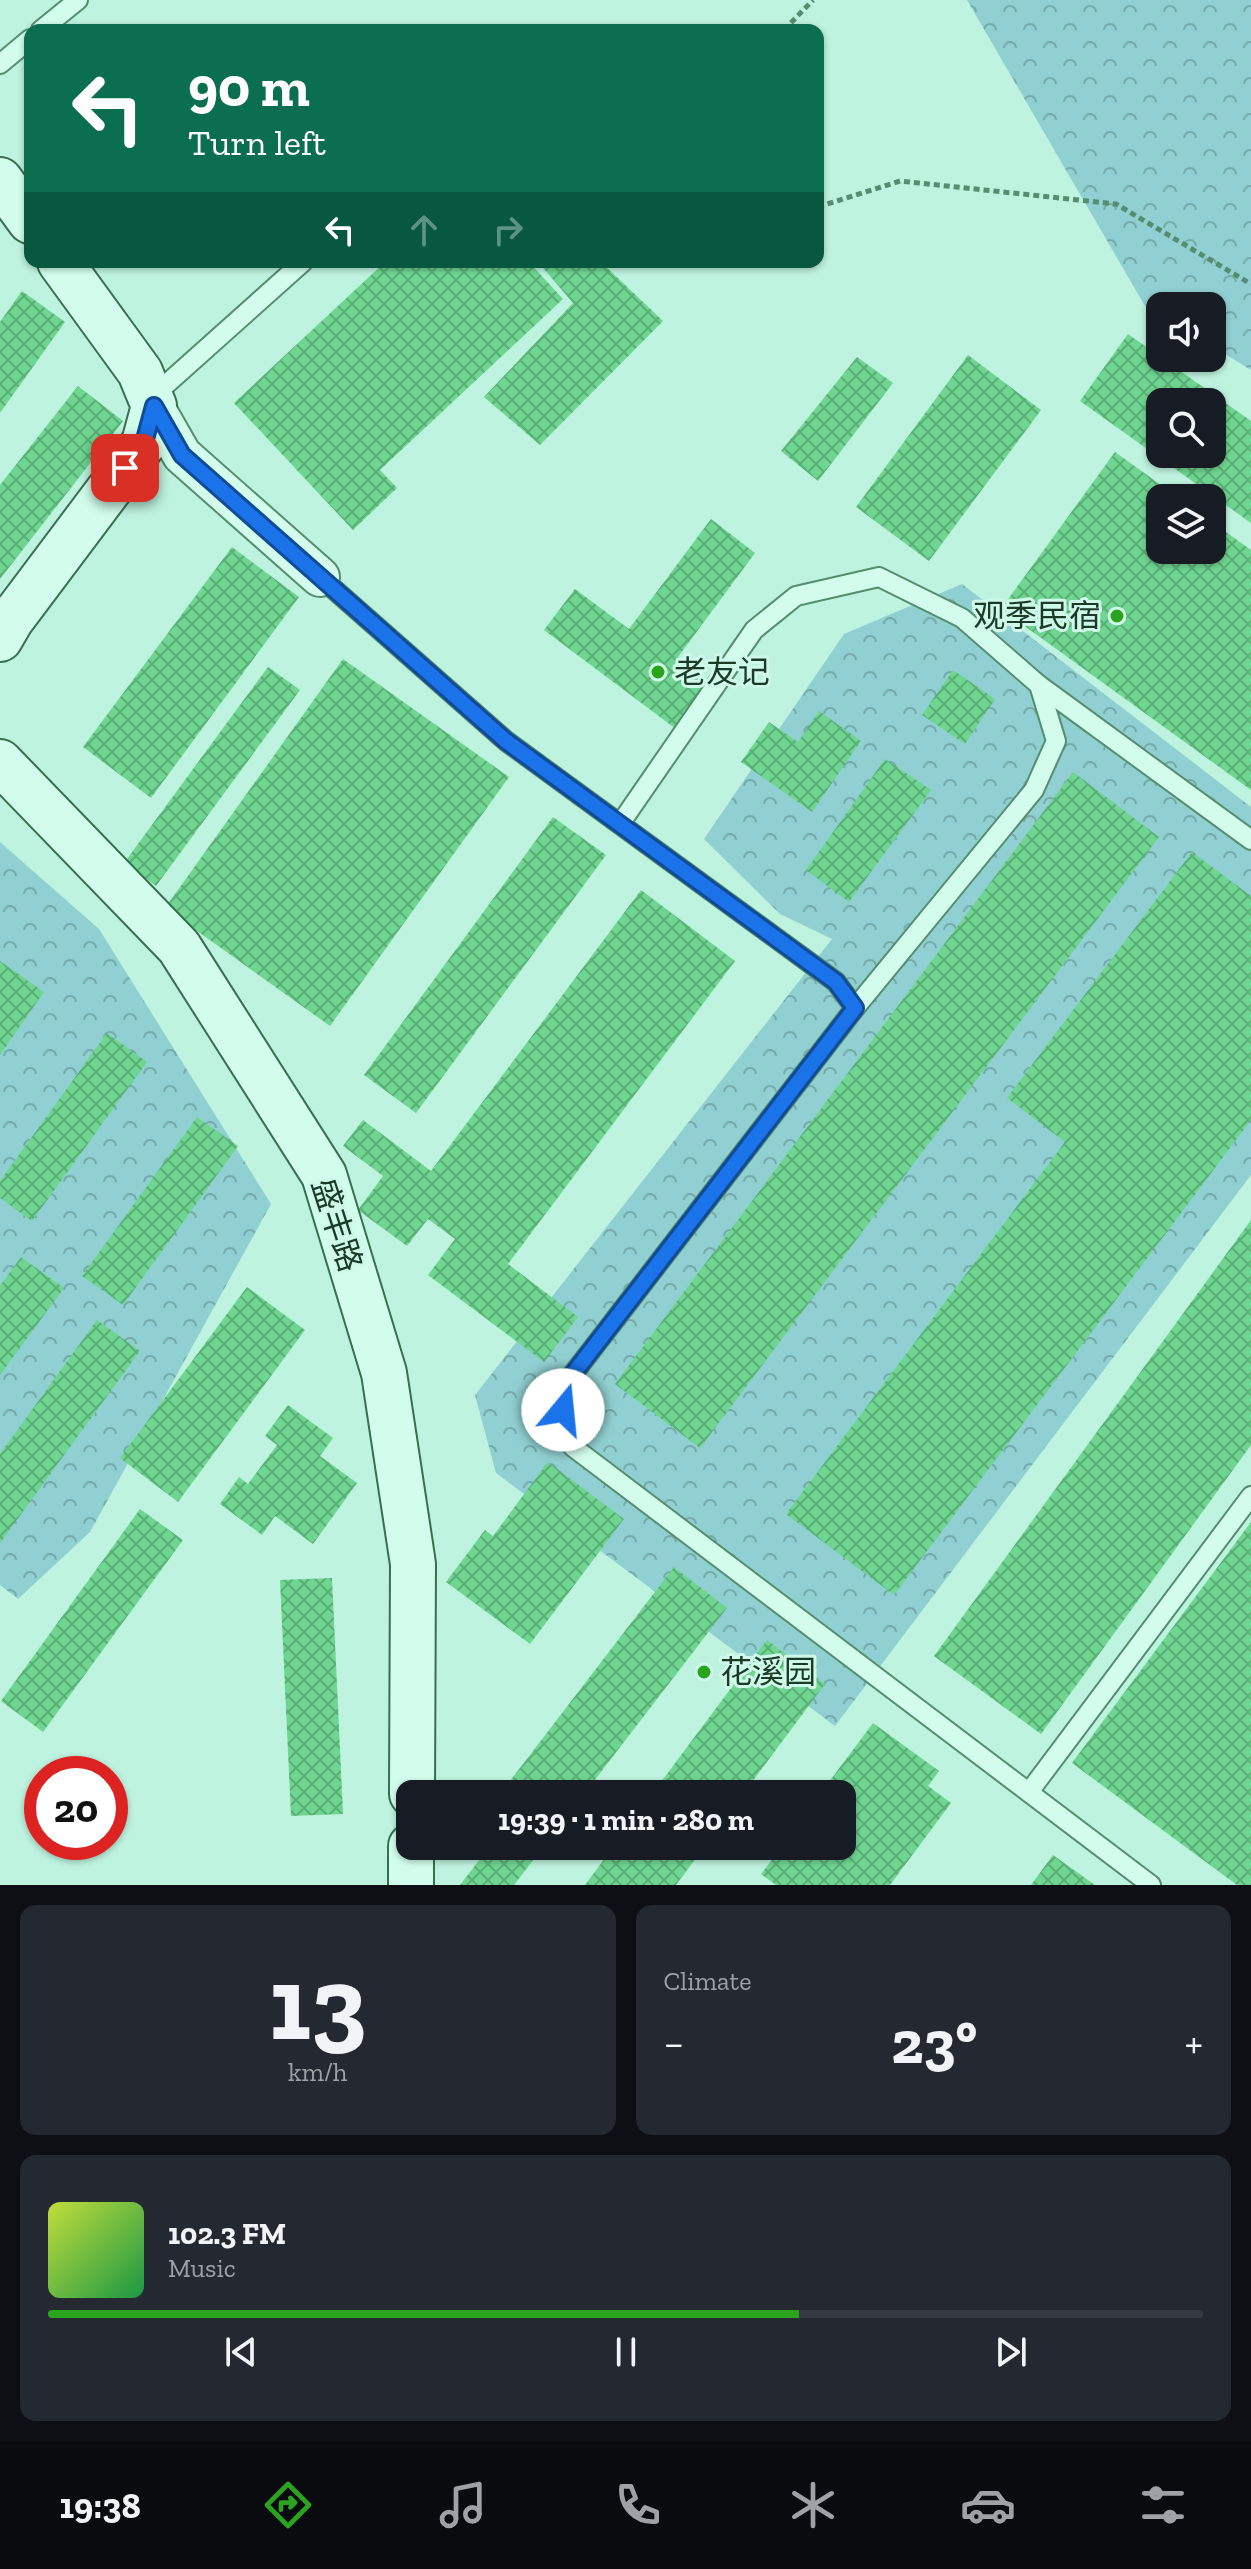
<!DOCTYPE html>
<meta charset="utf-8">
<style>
:root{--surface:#171b24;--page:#242831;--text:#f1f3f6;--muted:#9ea1a6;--line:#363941;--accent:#2aa31d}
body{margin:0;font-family:"Zilla Slab","Noto Sans SC",serif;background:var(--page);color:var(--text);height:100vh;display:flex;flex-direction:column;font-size:30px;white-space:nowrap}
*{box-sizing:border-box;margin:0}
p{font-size:26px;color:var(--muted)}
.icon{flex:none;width:44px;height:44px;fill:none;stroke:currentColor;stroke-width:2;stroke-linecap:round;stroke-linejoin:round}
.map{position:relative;height:1885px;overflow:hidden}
.side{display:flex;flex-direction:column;gap:20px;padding:20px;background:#0d0f14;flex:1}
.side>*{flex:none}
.banner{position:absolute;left:24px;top:24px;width:800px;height:244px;border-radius:16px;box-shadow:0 2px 6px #0004;background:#0b6e4f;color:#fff;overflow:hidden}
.tools{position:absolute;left:1146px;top:292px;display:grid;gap:16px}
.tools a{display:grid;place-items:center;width:80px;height:80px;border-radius:16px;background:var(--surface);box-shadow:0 2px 6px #0004;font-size:40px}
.speed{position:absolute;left:24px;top:1756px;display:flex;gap:16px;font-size:40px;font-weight:700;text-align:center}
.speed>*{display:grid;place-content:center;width:104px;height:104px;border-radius:50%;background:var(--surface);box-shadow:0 2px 6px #0004;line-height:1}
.speed .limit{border:12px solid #d22;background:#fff;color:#111}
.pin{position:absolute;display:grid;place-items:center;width:68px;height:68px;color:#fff;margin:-34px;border-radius:16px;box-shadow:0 4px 12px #0006}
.me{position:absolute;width:88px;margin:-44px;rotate:17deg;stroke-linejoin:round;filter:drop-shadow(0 0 6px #0008)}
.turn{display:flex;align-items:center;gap:28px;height:168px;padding:0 32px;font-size:36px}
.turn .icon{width:104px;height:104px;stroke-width:2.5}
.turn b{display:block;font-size:56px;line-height:68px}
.lanes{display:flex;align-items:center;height:76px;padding:0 32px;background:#0003;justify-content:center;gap:40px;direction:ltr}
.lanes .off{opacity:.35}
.big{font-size:60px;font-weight:700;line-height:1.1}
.side .card{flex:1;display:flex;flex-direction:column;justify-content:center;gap:12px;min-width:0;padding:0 28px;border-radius:16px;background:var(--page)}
.side .dial{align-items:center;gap:0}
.dial b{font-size:104px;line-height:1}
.song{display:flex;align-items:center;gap:24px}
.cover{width:96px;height:96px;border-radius:12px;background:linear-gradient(135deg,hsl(70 70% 55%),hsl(140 70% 35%))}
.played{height:8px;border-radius:4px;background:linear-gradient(90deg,var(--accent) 65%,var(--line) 65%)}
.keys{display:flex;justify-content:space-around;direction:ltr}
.heat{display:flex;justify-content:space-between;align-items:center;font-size:44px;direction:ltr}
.side .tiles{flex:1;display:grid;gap:20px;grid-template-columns:1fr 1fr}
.card:last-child{grid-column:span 2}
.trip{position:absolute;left:396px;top:1780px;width:460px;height:80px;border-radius:16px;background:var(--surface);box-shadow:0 2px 6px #0004;font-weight:700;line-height:80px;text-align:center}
.menu{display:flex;height:128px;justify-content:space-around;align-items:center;background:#090b0e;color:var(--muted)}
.menu .icon{width:56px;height:56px}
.menu .on{color:var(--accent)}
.menu b{font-size:36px;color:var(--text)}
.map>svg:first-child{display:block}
</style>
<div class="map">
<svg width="1251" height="1885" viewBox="0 0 1251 1885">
<defs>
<pattern id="forest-crowns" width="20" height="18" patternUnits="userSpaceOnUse" patternTransform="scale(2)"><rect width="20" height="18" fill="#91d0d2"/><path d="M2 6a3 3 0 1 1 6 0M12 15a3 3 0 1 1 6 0" fill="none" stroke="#76aaaa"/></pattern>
<pattern id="building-cross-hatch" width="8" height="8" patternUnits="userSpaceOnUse" patternTransform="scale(2)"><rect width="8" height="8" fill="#6fd691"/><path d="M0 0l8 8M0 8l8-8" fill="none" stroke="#5aaf76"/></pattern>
</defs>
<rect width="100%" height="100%" fill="#bef3df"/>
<g fill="url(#forest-crowns)">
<path d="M 967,0 L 1251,0 L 1251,370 L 1212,346 L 1212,306 L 1160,306 L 1160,315 L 1145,306 Z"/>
<path d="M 962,584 L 1251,807 L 1251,1175 L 835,1726 L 496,1473 L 475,1395 L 832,939 L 780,914 L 704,839 L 844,634 Z"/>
<path d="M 0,842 L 99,929 L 271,1204 L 90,1532 L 18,1599 L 0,1585 Z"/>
</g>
<g fill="url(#building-cross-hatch)" fill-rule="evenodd">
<path d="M 385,262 L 529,262 L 563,299 L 380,470 L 397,488 L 353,530 L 234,403 Z"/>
<path d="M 538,262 L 601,262 L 663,321 L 540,445 L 484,397 L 573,303 Z"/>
<path d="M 22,291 L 65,322 L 0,413 L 0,322 Z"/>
<path d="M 1128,334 L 1251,421 L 1251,523 L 1080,401 ZM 1160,402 L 1212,402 L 1212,454 L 1160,454 Z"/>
<path d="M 968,355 L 1041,410 L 929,561 L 856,507 Z"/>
<path d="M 857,357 L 893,383 L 818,481 L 781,451 Z"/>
<path d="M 78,386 L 123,421 L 0,579 L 0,485 Z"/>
<path d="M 1115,452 L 1179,498 L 1160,498 L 1160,550 L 1212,550 L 1212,522 L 1251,550 L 1251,790 L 1001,609 Z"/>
<path d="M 711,519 L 755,553 L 678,657 L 711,682 L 676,729 L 544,630 L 575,589 L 629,629 Z"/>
<path d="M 232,547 L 299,597 L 151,798 L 83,747 Z"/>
<path d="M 343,659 L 509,777 L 330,1026 L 165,908 Z"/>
<path d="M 268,667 L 300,690 L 156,886 L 124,863 Z"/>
<path d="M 953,670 L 995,699 L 965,744 L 922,715 Z"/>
<path d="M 819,711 L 861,741 L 812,812 L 741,762 L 769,722 L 798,742 Z"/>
<path d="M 885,759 L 931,790 L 849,902 L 806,870 Z"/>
<path d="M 1073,772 L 1159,837 L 700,1448 L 615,1384 Z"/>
<path d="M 553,817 L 606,855 L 416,1113 L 364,1075 Z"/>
<path d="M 1192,852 L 1251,896 L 1251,1120 L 894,1595 L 786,1514 L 1065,1142 L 1007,1098 Z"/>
<path d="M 641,890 L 735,961 L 508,1264 L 578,1317 L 544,1362 L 428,1275 L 455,1239 L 428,1219 L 407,1246 L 358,1210 L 383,1176 L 343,1146 L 363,1120 L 431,1171 Z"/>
<path d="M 0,961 L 44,992 L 0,1055 Z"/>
<path d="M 107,1033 L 147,1062 L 32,1221 L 0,1198 L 0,1181 Z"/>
<path d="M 197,1117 L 238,1146 L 123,1305 L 82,1276 Z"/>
<path d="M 1251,1220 L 1251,1445 L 1041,1734 L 934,1656 Z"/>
<path d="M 21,1257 L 64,1288 L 0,1375 L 0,1286 Z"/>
<path d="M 247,1287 L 305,1330 L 178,1502 L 120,1458 Z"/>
<path d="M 97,1320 L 140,1351 L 0,1543 L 0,1454 Z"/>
<path d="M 288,1405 L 333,1438 L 320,1456 L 357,1483 L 313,1544 L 275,1516 L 262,1535 L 220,1504 L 239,1477 L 248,1484 L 277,1445 L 265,1436 Z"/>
<path d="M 548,1462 L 624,1519 L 530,1644 L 446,1582 L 485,1530 L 493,1536 Z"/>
<path d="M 140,1509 L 183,1540 L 43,1732 L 1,1701 Z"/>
<path d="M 1251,1522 L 1251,1885 L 1237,1885 L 1072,1763 Z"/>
<path d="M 674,1567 L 727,1608 L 584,1794 L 500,1794 Z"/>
<path d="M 332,1578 L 343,1814 L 291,1816 L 280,1580 Z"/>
<path d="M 767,1640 L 825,1684 L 743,1794 L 652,1794 Z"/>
<path d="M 873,1723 L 939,1771 L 928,1786 L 951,1803 L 890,1885 L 776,1885 L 761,1874 L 782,1846 L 842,1846 L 842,1794 L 820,1794 Z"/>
<path d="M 490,1846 L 544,1846 L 514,1885 L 460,1885 Z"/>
<path d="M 614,1846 L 705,1846 L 676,1885 L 585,1885 Z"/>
<path d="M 1053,1855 L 1095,1885 L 1031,1885 Z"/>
</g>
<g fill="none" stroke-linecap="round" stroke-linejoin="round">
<g stroke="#558d6e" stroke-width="22">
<g id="lane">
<path d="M 41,30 L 78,0"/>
<path d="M 0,64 L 30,39"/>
<path d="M 151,398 L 303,262"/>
<path d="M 320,577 L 506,741 L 836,982 L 855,1008 L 1034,790 L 1056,741 L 1039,685 L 962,618 L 879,577 L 796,596 L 754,630 L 620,824"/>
<path d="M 1039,685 L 1251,840"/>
<path d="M 855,1008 L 573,1374 L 563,1410 L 573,1447 L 1151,1885"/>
<path d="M 1029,1792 L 1251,1496"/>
</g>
</g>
<g stroke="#558d6e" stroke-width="42">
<path id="street" d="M 154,406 L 182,455 L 320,577"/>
</g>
<g stroke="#386f4f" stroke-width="48">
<g id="secondary">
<path d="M 0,180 L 30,221"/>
<path d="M 0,639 L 11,620 L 144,443 L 154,406 L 140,372 L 60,262"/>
<path d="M 0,762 L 179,947 L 324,1175 L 384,1373 L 413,1564 L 412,1794"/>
<path d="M 411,1885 L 411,1846"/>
</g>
</g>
<g stroke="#558d6e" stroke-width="5" stroke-dasharray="6 4" stroke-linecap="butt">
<path d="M 784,30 L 813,0"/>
<path d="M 818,207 L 900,181 L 1116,204 L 1251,284"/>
</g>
<use href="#lane" stroke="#d2fdec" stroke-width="18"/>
<use href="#street" stroke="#d2fdec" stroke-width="38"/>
<use href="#secondary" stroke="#d2fdec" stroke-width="44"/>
</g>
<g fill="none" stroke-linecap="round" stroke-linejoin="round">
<g stroke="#114b97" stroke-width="20">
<path id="route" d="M 125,468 L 144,443 L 154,406 L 182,455 L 506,741 L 836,982 L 855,1008 L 573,1374 L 563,1410"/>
</g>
<use href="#route" stroke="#1a73e8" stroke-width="14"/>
</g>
<g fill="#2aa31d" stroke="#cff9e9" stroke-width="3">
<circle cx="1117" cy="616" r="8"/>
<circle cx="658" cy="672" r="8"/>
<circle cx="704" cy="1672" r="8"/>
</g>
<g text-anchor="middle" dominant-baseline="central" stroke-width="6" stroke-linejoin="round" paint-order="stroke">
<g font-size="32" fill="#1b3b28" stroke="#cff9e9" text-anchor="start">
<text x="1101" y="616" text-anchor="end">观季民宿</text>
<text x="674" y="672">老友记</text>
<text x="720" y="1672">花溪园</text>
</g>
<g font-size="32" fill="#1b3b28" stroke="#cff9e9">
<text transform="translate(337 1225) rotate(72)">盛丰路</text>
</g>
</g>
</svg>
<div class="tools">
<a><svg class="icon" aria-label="sound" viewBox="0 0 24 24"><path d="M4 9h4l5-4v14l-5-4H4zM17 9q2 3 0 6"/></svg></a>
<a><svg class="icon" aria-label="search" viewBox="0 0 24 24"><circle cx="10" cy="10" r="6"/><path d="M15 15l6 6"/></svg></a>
<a><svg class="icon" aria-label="layers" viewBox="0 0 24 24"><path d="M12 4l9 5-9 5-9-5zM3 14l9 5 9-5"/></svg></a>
</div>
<div class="speed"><div class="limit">20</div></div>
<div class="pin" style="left:125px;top:468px;background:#d93025"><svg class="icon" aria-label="arrive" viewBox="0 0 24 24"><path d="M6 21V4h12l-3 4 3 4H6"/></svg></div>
<svg class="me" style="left:563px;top:1410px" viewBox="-20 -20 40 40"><circle r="19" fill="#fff"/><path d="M0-13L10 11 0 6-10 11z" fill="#1a73e8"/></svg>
<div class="trip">19:39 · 1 min · 280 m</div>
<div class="banner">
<div class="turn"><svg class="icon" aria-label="left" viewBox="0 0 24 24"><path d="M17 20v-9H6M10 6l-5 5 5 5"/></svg><div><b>90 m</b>Turn left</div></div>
<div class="lanes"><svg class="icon" aria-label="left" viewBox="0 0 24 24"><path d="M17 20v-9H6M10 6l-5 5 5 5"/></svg><svg class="icon off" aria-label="ahead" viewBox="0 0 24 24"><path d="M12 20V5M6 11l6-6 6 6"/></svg><svg class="icon off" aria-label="right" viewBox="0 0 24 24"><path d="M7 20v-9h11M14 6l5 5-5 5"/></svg></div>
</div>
</div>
<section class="side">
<div class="tiles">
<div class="card dial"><b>13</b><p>km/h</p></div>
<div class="card"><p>Climate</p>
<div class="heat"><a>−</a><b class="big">23°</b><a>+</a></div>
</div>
<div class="card">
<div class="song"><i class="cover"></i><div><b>102.3 FM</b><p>Music</p></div></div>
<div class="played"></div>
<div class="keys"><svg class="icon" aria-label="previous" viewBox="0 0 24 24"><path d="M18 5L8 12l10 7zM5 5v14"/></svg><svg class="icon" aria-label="pause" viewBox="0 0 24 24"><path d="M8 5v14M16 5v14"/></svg><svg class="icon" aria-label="next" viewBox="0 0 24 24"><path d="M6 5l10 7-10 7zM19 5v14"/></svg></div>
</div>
</div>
</section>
<nav class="menu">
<b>19:38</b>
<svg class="icon on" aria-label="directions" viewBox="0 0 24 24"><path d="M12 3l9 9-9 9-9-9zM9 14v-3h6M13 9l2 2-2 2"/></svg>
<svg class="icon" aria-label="music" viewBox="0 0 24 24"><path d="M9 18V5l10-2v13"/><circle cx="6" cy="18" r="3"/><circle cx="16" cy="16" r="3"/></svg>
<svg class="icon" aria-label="phone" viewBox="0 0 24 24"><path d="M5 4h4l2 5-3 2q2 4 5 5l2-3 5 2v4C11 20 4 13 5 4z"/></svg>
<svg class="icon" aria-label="climate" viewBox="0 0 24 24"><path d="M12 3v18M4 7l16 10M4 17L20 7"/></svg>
<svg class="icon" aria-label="car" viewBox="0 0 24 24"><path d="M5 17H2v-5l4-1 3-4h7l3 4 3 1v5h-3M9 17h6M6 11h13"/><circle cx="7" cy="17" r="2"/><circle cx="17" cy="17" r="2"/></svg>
<svg class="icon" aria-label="filters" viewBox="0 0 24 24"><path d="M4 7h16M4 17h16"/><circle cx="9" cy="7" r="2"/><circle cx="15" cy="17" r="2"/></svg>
</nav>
